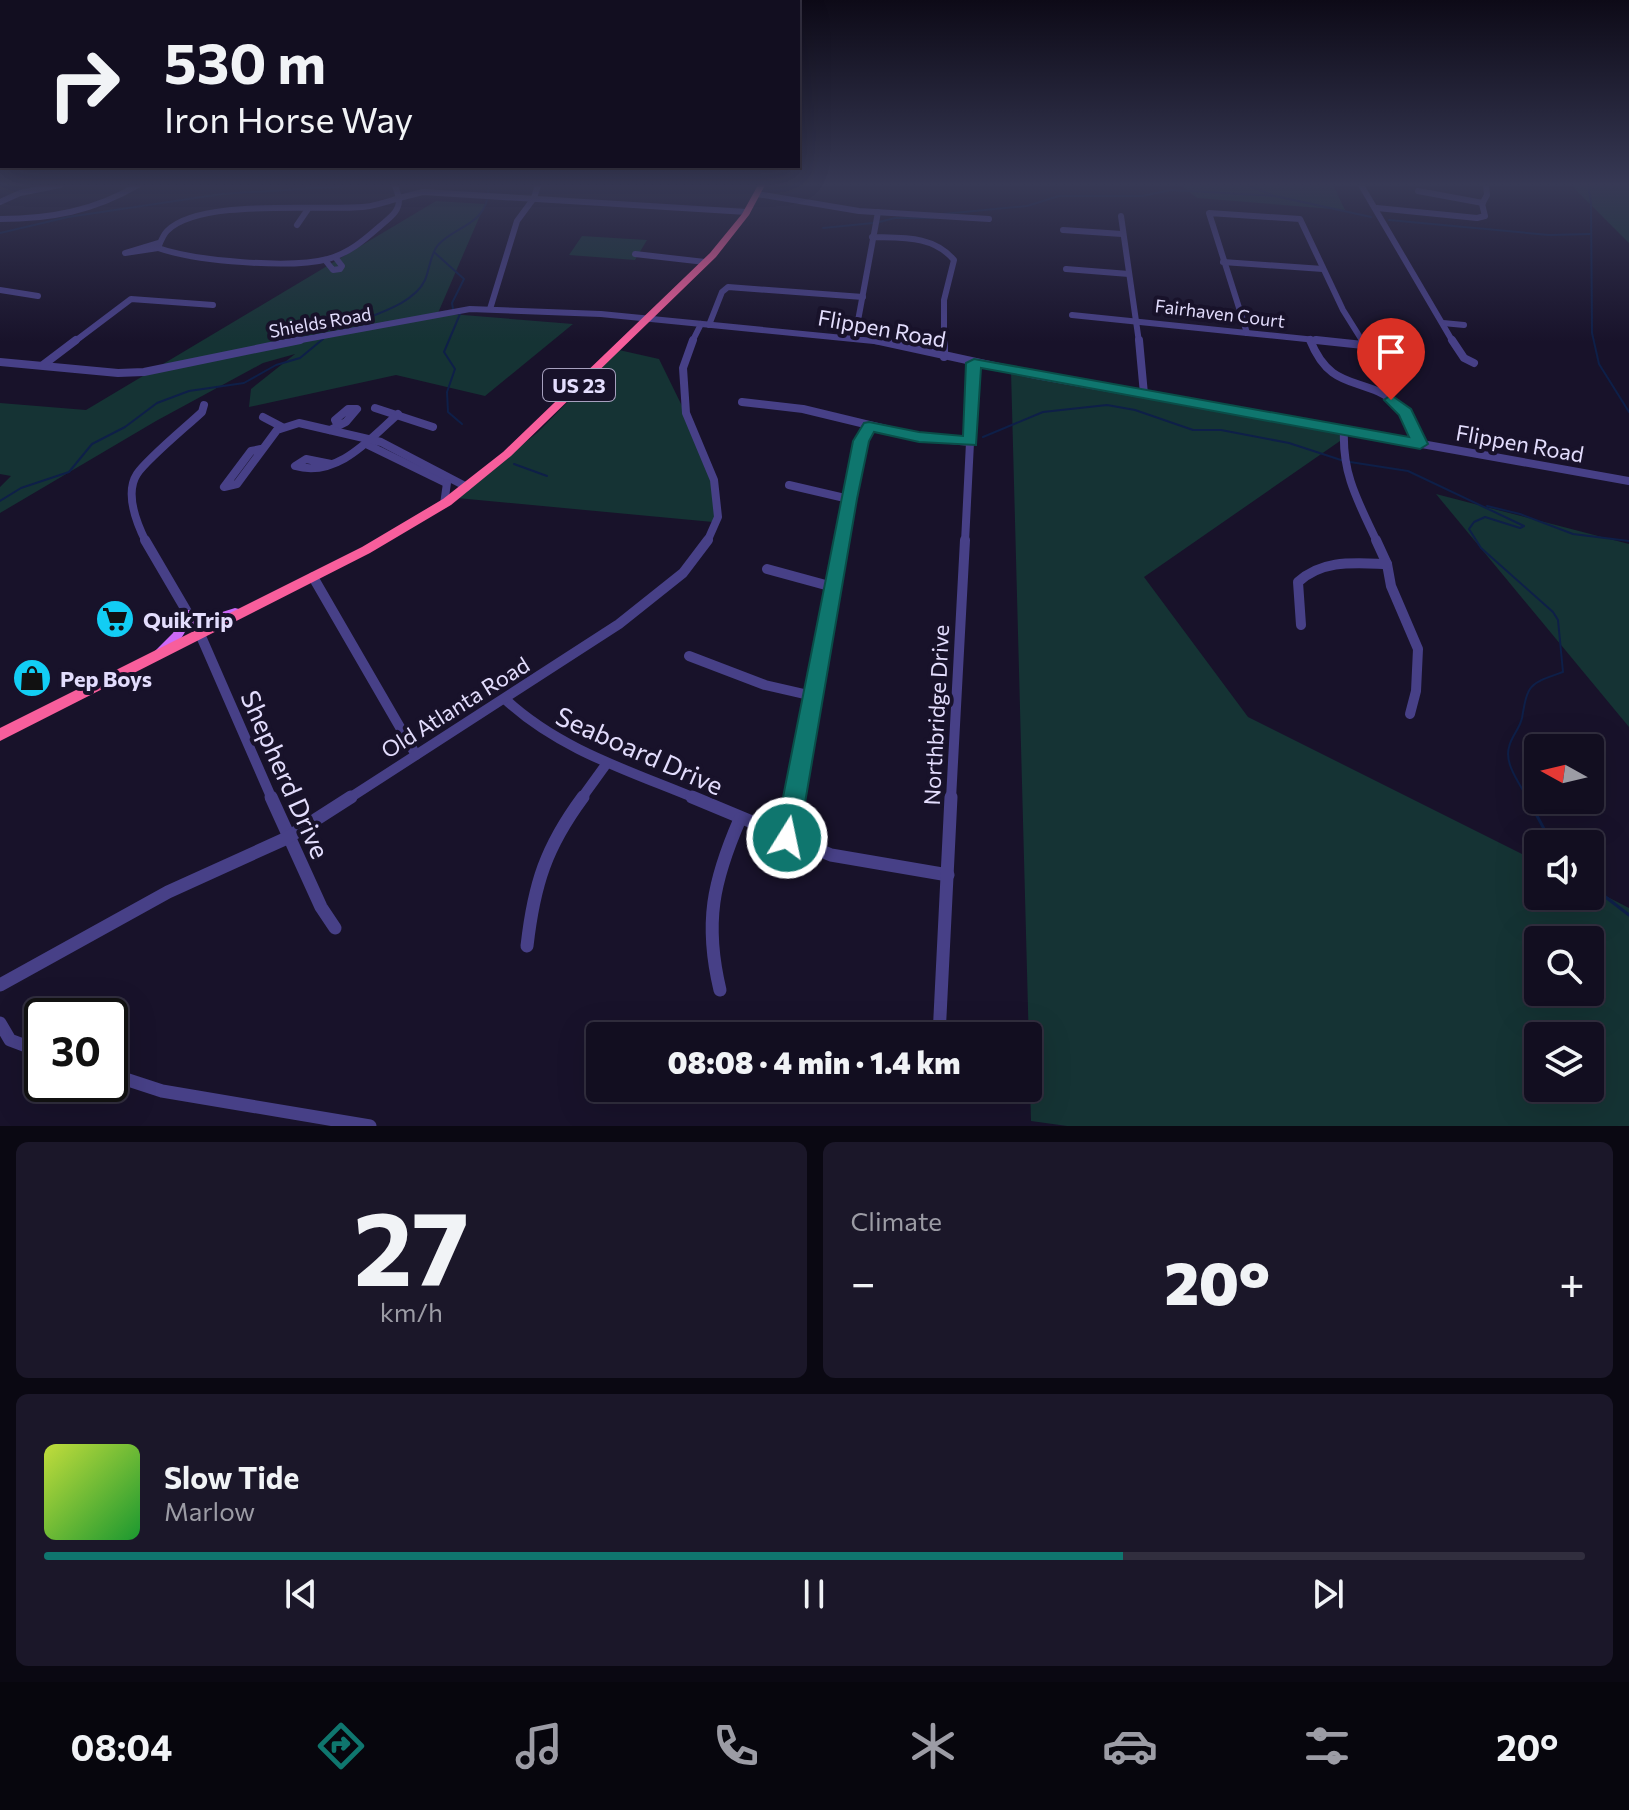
<!DOCTYPE html>
<meta charset="utf-8">
<style>
:root{--surface:#120e20;--page:#1b1729;--text:#f1f3f6;--muted:#9c9ca5;--line:#312e3e;--accent:#0f766e}
body{margin:0;font-family:Commissioner,sans-serif;background:var(--page);color:var(--text);height:100vh;display:flex;flex-direction:column;font-size:30px;white-space:nowrap}
*{box-sizing:border-box;margin:0}
p{font-size:26px;color:var(--muted)}
.icon{flex:none;width:44px;height:44px;fill:none;stroke:currentColor;stroke-width:2;stroke-linecap:round;stroke-linejoin:round}
.map{position:relative;height:1126px;overflow:hidden}
.panel{display:flex;flex-direction:column;gap:16px;padding:16px;background:#0a0812;flex:1}
.panel>*{flex:none}
.guide{position:absolute;left:0px;top:0px;width:800px;height:168px;box-shadow:0 8px 32px #0002,0 0 0 2px var(--line);background:#120e20;color:var(--text);overflow:hidden}
.needle{width:52px;rotate:278deg}
.buttons{position:absolute;left:1524px;top:734px;display:grid;gap:16px}
.buttons a{display:grid;place-items:center;width:80px;height:80px;border-radius:8px;background:var(--surface);box-shadow:0 8px 32px #0002,0 0 0 2px var(--line);font-size:40px}
.speed{position:absolute;left:24px;top:998px;display:flex;gap:16px;font-size:40px;font-weight:700;text-align:center}
.speed>*{display:grid;place-content:center;width:104px;height:104px;border-radius:50%;background:var(--surface);box-shadow:0 8px 32px #0002,0 0 0 2px var(--line);line-height:1}
.speed .limit{border:4px solid #111;border-radius:12px;background:#fff;color:#111}
.pin{position:absolute;display:grid;place-items:center;width:68px;height:68px;color:#fff;margin:-82px -34px;border-radius:50% 50% 50% 0;rotate:-45deg;box-shadow:0 0 8px #0007}
.pin .icon{rotate:45deg}
.me{position:absolute;width:88px;margin:-44px;rotate:10deg;stroke-linejoin:round;filter:drop-shadow(0 0 6px #0008)}
.turn{display:flex;align-items:center;gap:28px;height:168px;padding:0 32px;font-size:36px}
.turn .icon{width:104px;height:104px;stroke-width:2.5}
.turn b{display:block;font-size:56px;line-height:68px}
.big{font-size:60px;font-weight:800;line-height:1.1}
.panel .card{flex:1;display:flex;flex-direction:column;justify-content:center;gap:12px;min-width:0;padding:0 28px;border-radius:12px;background:var(--page)}
.panel .dial{align-items:center;gap:0}
.dial b{font-size:104px;line-height:1}
.song{display:flex;align-items:center;gap:24px}
.cover{width:96px;height:96px;border-radius:12px;background:linear-gradient(135deg,hsl(70 70% 55%),hsl(130 70% 35%))}
.played{height:8px;border-radius:4px;background:linear-gradient(90deg,var(--accent) 70%,var(--line) 70%)}
.keys{display:flex;justify-content:space-around;direction:ltr}
.heat{display:flex;justify-content:space-between;align-items:center;font-size:44px;direction:ltr}
.panel .tiles{flex:1;display:grid;gap:16px;grid-template-columns:1fr 1fr}
.card:last-child{grid-column:span 2}
.trip{position:absolute;left:586px;top:1022px;width:456px;height:80px;border-radius:8px;background:var(--surface);box-shadow:0 8px 32px #0002,0 0 0 2px var(--line);font-weight:800;line-height:80px;text-align:center}
.tabs{display:flex;height:128px;justify-content:space-around;align-items:center;background:#07060d;color:var(--muted)}
.tabs .icon{width:56px;height:56px}
.tabs .active{color:var(--accent)}
.tabs b{font-size:36px;color:var(--text)}
.map>svg:first-child{display:block}
</style>
<div class="map">
<svg width="1629" height="1126" viewBox="0 0 1629 1126">
<rect width="100%" height="100%" fill="#18122a"/>
<g fill="#153334" fill-rule="evenodd">
<path d="M 1181,185 L 1333,185 L 1345,210 L 1197,198 Z"/>
<path d="M 1571,185 L 1629,185 L 1629,243 Z"/>
<path d="M 436,201 L 485,204 L 438,313 L 573,324 L 485,396 L 396,375 L 249,407 L 251,389 L 295,354 L 263,363 L 156,421 L 0,513 L 0,487 L 11,476 L 0,474 L 0,403 L 86,410 Z"/>
<path d="M 582,236 L 647,240 L 635,260 L 569,255 Z"/>
<path d="M 619,350 L 659,359 L 707,457 L 719,495 L 713,522 L 457,498 L 538,432 Z"/>
<path d="M 1011,371 L 1353,432 L 1144,577 L 1248,717 L 1538,862 L 1538,896 L 1590,896 L 1590,888 L 1629,908 L 1629,1126 L 1067,1126 L 1031,1121 ZM 1538,940 L 1590,940 L 1590,992 L 1538,992 ZM 1538,1036 L 1590,1036 L 1590,1088 L 1538,1088 Z"/>
<path d="M 1436,494 L 1629,544 L 1629,727 Z"/>
</g>
<g fill="none" stroke-linecap="round" stroke-linejoin="round">
<g stroke="#0e1f48" stroke-width="2">
<path d="M 1247,185 L 1272,195"/>
<path d="M 1588,185 L 1591,203 L 1592,333 L 1599,364 L 1629,412"/>
<path d="M 488,192 L 489,185"/>
<path d="M 943,214 L 1027,206 L 1059,196 L 1142,196 L 1171,190 L 1275,196 L 1371,217"/>
<path d="M 1389,220 L 1549,235 L 1590,234"/>
<path d="M 879,222 L 895,218 L 932,218"/>
<path d="M 823,228 L 873,223"/>
<path d="M 0,233 L 68,217 L 222,194 L 363,185"/>
<path d="M 435,253 L 464,279 L 452,303 L 453,309"/>
<path d="M 460,314 L 444,352 L 455,369 L 447,392 L 448,412 L 462,424"/>
<path d="M 352,324 C 375,314 414,304 425,280 C 430,268 430,255 438,245 C 453,228 481,225 487,200"/>
<path d="M 983,437 L 1043,412 L 1107,405 L 1135,410 L 1193,430 L 1221,430 L 1289,443 L 1344,461"/>
<path d="M 1350,462 L 1408,471 L 1524,526 L 1520,528 L 1485,517 L 1474,522 L 1469,529 L 1481,548 L 1553,612 L 1558,620 L 1563,672 C 1529,684 1528,683 1522,718 C 1520,728 1511,737 1509,747 C 1504,764 1520,784 1528,799"/>
<path d="M 514,464 L 547,476"/>
<path d="M 0,501 L 21,488 L 69,472 L 92,444 L 125,427 L 157,403 L 189,391 L 244,383 L 276,365 L 300,358 L 323,339"/>
<path d="M 1487,506 L 1520,514 L 1573,534 L 1629,541"/>
</g>
<g stroke="#0e1f48" stroke-width="3">
<path d="M 1527,797 L 1552,844"/>
<path d="M 1590,885 L 1629,915"/>
</g>
<g stroke="#474087" stroke-width="6">
<path d="M 395,185 L 399,198"/>
<path d="M 1361,185 L 1453,342"/>
<path d="M 1418,191 L 1483,203"/>
<path d="M 757,194 L 859,211 L 989,219"/>
<path d="M 399,198 C 400,212 389,218 379,227 C 363,241 349,253 328,259 C 290,269 195,261 158,248 C 160,243 163,235 167,231 C 199,198 317,211 363,207 C 375,206 387,202 399,198 Z"/>
<path d="M 399,198 L 423,192 L 747,212"/>
<path d="M 0,202 L 20,193 L 60,185"/>
<path d="M 1377,208 L 1477,218 L 1485,216 L 1482,204 L 1487,195 L 1486,185"/>
<path d="M 1121,216 L 1139,342"/>
<path d="M 0,219 C 50,219 94,211 138,185"/>
<path d="M 297,225 L 308,209"/>
<path d="M 1063,230 L 1122,234"/>
<path d="M 872,237 C 902,238 933,235 954,260 L 944,300 L 944,342"/>
<path d="M 158,243 L 125,253 L 158,248"/>
<path d="M 635,254 L 705,262"/>
<path d="M 325,260 L 333,270 L 340,269 L 342,266 L 335,257"/>
<path d="M 1223,262 L 1323,269"/>
<path d="M 1066,269 L 1129,274"/>
<path d="M 0,290 L 38,296"/>
<path d="M 490,309 L 517,221 L 534,198 L 538,185"/>
<path d="M 1072,315 L 1247,333"/>
<path d="M 1443,323 L 1464,325"/>
<path d="M 709,325 L 722,292 L 728,287 L 863,297"/>
<path d="M 1247,333 L 1335,342"/>
<path d="M 1247,333 L 1209,213 L 1300,219 L 1343,310 L 1363,342"/>
<path d="M 855,337 L 878,212"/>
<path d="M 1310,339 L 1311,342"/>
<path d="M 74,342 L 131,299 L 213,305"/>
<path d="M 290,342 L 470,309 L 601,314 L 884,342"/>
<path d="M 692,342 L 701,324"/>
</g>
<g stroke="#474087" stroke-width="8">
<path d="M 693,340 L 683,368 L 686,413 L 714,480 L 718,517 L 707,542"/>
<path d="M 875,340 L 1036,375 L 1629,481"/>
<path d="M 944,340 L 944,357"/>
<path d="M 1139,340 L 1144,394"/>
<path d="M 1310,340 C 1332,395 1365,374 1398,405 C 1409,416 1414,430 1420,444"/>
<path d="M 1316,340 L 1363,345 L 1362,340"/>
<path d="M 1452,340 L 1464,358 L 1474,363"/>
<path d="M 0,362 L 118,373 L 144,372 L 300,340"/>
<path d="M 43,365 L 76,340"/>
<path d="M 742,402 L 803,409 L 919,437 L 970,442"/>
<path d="M 375,408 L 433,427"/>
<path d="M 263,417 L 282,427"/>
<path d="M 330,430 L 346,422 L 357,409 L 348,409 L 335,420 L 337,424"/>
<path d="M 1344,431 C 1342,475 1359,503 1377,542"/>
<path d="M 367,441 L 368,445 L 444,482"/>
<path d="M 261,449 L 251,451 L 224,487 L 237,484 L 277,430 L 299,423 L 381,442 L 467,487"/>
<path d="M 331,464 L 306,459 L 295,466 C 337,478 369,440 398,414"/>
<path d="M 789,485 L 849,499"/>
<path d="M 444,504 L 447,483"/>
<path d="M 146,542 C 137,524 124,494 137,474 C 147,459 186,427 202,412 L 204,405"/>
<path d="M 841,542 L 861,441 L 869,426"/>
<path d="M 965,542 L 974,363"/>
</g>
<g stroke="#474087" stroke-width="10">
<path d="M 145,540 L 200,634 L 272,799"/>
<path d="M 1376,540 L 1387,564 L 1391,586 L 1418,649 L 1416,691 L 1410,714"/>
<path d="M 767,569 L 833,587"/>
<path d="M 313,577 L 416,755"/>
<path d="M 1301,625 L 1298,582 C 1323,559 1355,563 1387,564"/>
<path d="M 689,656 L 765,685 L 813,696"/>
<path d="M 506,700 C 560,750 630,771 697,799"/>
<path d="M 348,799 L 619,624 L 683,573 L 708,540"/>
<path d="M 581,799 L 607,763"/>
<path d="M 794,799 L 841,540"/>
<path d="M 951,799 L 965,540"/>
</g>
<g stroke="#474087" stroke-width="13">
<path d="M 271,797 L 321,907 L 335,928"/>
<path d="M 692,797 L 831,855 L 948,875"/>
<path d="M 787,838 L 795,797"/>
<path d="M 527,946 C 534,884 546,847 583,797"/>
<path d="M 0,985 L 168,892 L 287,838 L 351,797"/>
<path d="M 720,990 C 704,923 713,881 740,819"/>
<path d="M 0,1023 L 10,1040 L 42,1052"/>
<path d="M 939,1036 L 951,797"/>
<path d="M 110,1074 L 162,1091 L 370,1126"/>
</g>
<path fill="#cd69f8" fill-rule="evenodd" d="M 235,608 L 239,609 L 241,612 L 239,615 L 203,627 L 189,624 C 183,637 172,656 157,654 L 155,651 L 173,633 L 184,610 L 192,610 L 194,613 L 192,617 L 203,618 Z"/>
<path fill="#f85e9c" fill-rule="evenodd" d="M 758,185 L 765,185 L 749,215 L 716,257 L 511,456 L 451,505 L 370,553 L 0,741 L 0,728 L 362,547 L 443,499 L 503,452 L 710,253 L 742,214 Z"/>
</g>
<linearGradient id="sky" x2="0" y2="1"><stop stop-color="#0d0a17"/><stop offset="0.54" stop-color="#373955"/><stop offset="1" stop-color="#373955" stop-opacity="0"/></linearGradient>
<rect width="1629" height="342" fill="url(#sky)"/>
<path fill="#0f766e" stroke="#0a4d48" stroke-width="2" d="M 974,359 L 1409,437 L 1399,415 L 1384,400 L 1391,395 L 1411,409 L 1428,444 L 1420,449 L 981,368 L 976,445 L 919,442 L 874,432 L 869,441 L 857,499 L 799,838 L 796,846 L 787,849 L 779,846 L 775,838 L 853,441 L 864,423 L 869,422 L 919,432 L 963,436 L 966,363 Z"/>
<defs>
<g id="supermarket-disc" transform="scale(2)"><circle r="9.5" fill="#12cdf4" stroke="#18122a"/><path d="M-6-5.5h2.5l.6 2H6L4.5 2H-2.5L-4.4-4H-6ZM-1.5 3.2a1.3 1.3 0 1 0 .1 0ZM3 3.2a1.3 1.3 0 1 0 .1 0Z" fill="#111"/></g>
<g id="shop-disc" transform="scale(2)"><circle r="9.5" fill="#12cdf4" stroke="#18122a"/><path d="M-5-2.5h2.3a2.7 3.5 0 0 1 5.4 0H5L5.5 6h-11ZM-1.5-2.5h3a1.5 2.3 0 0 0-3 0Z" fill="#111"/></g>
</defs>
<g fill-rule="evenodd">
<use href="#supermarket-disc" x="115" y="619"/>
<use href="#shop-disc" x="32" y="678"/>
</g>
<g text-anchor="middle" dominant-baseline="central" stroke-width="8" stroke-linejoin="round" paint-order="stroke">
<g font-size="18" fill="#e3ddfd" stroke="#18122a">
<text transform="translate(1220 313) rotate(7)">Fairhaven Court</text>
<text transform="translate(320 322) rotate(-10)">Shields Road</text>
</g>
<rect fill="#18122a" stroke="#a6a0be" stroke-width="2" x="543" y="369" width="72" height="32" rx="6"/>
<g font-size="20" font-weight="bold" fill="#e3ddfd">
<text x="579" y="385">US 23</text>
</g>
<g font-size="22" fill="#e3ddfd" stroke="#18122a">
<text transform="translate(882 328) rotate(10)">Flippen Road</text>
<text transform="translate(1520 443) rotate(10)">Flippen Road</text>
<text transform="translate(455 707) rotate(-32)">Old Atlanta Road</text>
<text transform="translate(936 715) rotate(-87)">Northbridge Drive</text>
</g>
<g font-size="22" font-weight="bold" fill="#e3ddfd" stroke="#18122a" text-anchor="start">
<text x="143" y="619">QuikTrip</text>
<text x="60" y="678">Pep Boys</text>
</g>
<g font-size="26" fill="#e3ddfd" stroke="#18122a">
<text transform="translate(640 750) rotate(24)">Seaboard Drive</text>
<text transform="translate(286 774) rotate(66)">Shepherd Drive</text>
</g>
</g>
</svg>
<div class="buttons">
<a><svg class="needle" viewBox="-14 -14 28 28"><path d="M0-13l5 13h-10z" fill="#e53935"/><path d="M0 13l5-13h-10z" fill="#9c9ca5"/></svg></a>
<a><svg class="icon" aria-label="sound" viewBox="0 0 24 24"><path d="M4 9h4l5-4v14l-5-4H4zM17 9q2 3 0 6"/></svg></a>
<a><svg class="icon" aria-label="search" viewBox="0 0 24 24"><circle cx="10" cy="10" r="6"/><path d="M15 15l6 6"/></svg></a>
<a><svg class="icon" aria-label="layers" viewBox="0 0 24 24"><path d="M12 4l9 5-9 5-9-5zM3 14l9 5 9-5"/></svg></a>
</div>
<div class="speed"><div class="limit">30</div></div>
<div class="pin" style="left:1391px;top:400px;background:#d93025"><svg class="icon" aria-label="arrive" viewBox="0 0 24 24"><path d="M6 21V4h12l-3 4 3 4H6"/></svg></div>
<svg class="me" style="left:787px;top:838px" viewBox="-20 -20 40 40"><circle r="17" fill="#0f766e" stroke="#fff" stroke-width="3"/><path d="M0-11L8 9 0 5-8 9z" fill="#fff"/></svg>
<div class="trip">08:08 · 4 min · 1.4 km</div>
<div class="guide">
<div class="turn"><svg class="icon" aria-label="right" viewBox="0 0 24 24"><path d="M7 20v-9h11M14 6l5 5-5 5"/></svg><div><b>530 m</b>Iron Horse Way</div></div>
</div>
</div>
<section class="panel">
<div class="tiles">
<div class="card dial"><b>27</b><p>km/h</p></div>
<div class="card"><p>Climate</p>
<div class="heat"><a>−</a><b class="big">20°</b><a>+</a></div>
</div>
<div class="card">
<div class="song"><i class="cover"></i><div><b>Slow Tide</b><p>Marlow</p></div></div>
<div class="played"></div>
<div class="keys"><svg class="icon" aria-label="previous" viewBox="0 0 24 24"><path d="M18 5L8 12l10 7zM5 5v14"/></svg><svg class="icon" aria-label="pause" viewBox="0 0 24 24"><path d="M8 5v14M16 5v14"/></svg><svg class="icon" aria-label="next" viewBox="0 0 24 24"><path d="M6 5l10 7-10 7zM19 5v14"/></svg></div>
</div>
</div>
</section>
<nav class="tabs">
<b>08:04</b>
<svg class="icon active" aria-label="directions" viewBox="0 0 24 24"><path d="M12 3l9 9-9 9-9-9zM9 14v-3h6M13 9l2 2-2 2"/></svg>
<svg class="icon" aria-label="music" viewBox="0 0 24 24"><path d="M9 18V5l10-2v13"/><circle cx="6" cy="18" r="3"/><circle cx="16" cy="16" r="3"/></svg>
<svg class="icon" aria-label="phone" viewBox="0 0 24 24"><path d="M5 4h4l2 5-3 2q2 4 5 5l2-3 5 2v4C11 20 4 13 5 4z"/></svg>
<svg class="icon" aria-label="climate" viewBox="0 0 24 24"><path d="M12 3v18M4 7l16 10M4 17L20 7"/></svg>
<svg class="icon" aria-label="car" viewBox="0 0 24 24"><path d="M5 17H2v-5l4-1 3-4h7l3 4 3 1v5h-3M9 17h6M6 11h13"/><circle cx="7" cy="17" r="2"/><circle cx="17" cy="17" r="2"/></svg>
<svg class="icon" aria-label="filters" viewBox="0 0 24 24"><path d="M4 7h16M4 17h16"/><circle cx="9" cy="7" r="2"/><circle cx="15" cy="17" r="2"/></svg>
<b>20°</b>
</nav>
